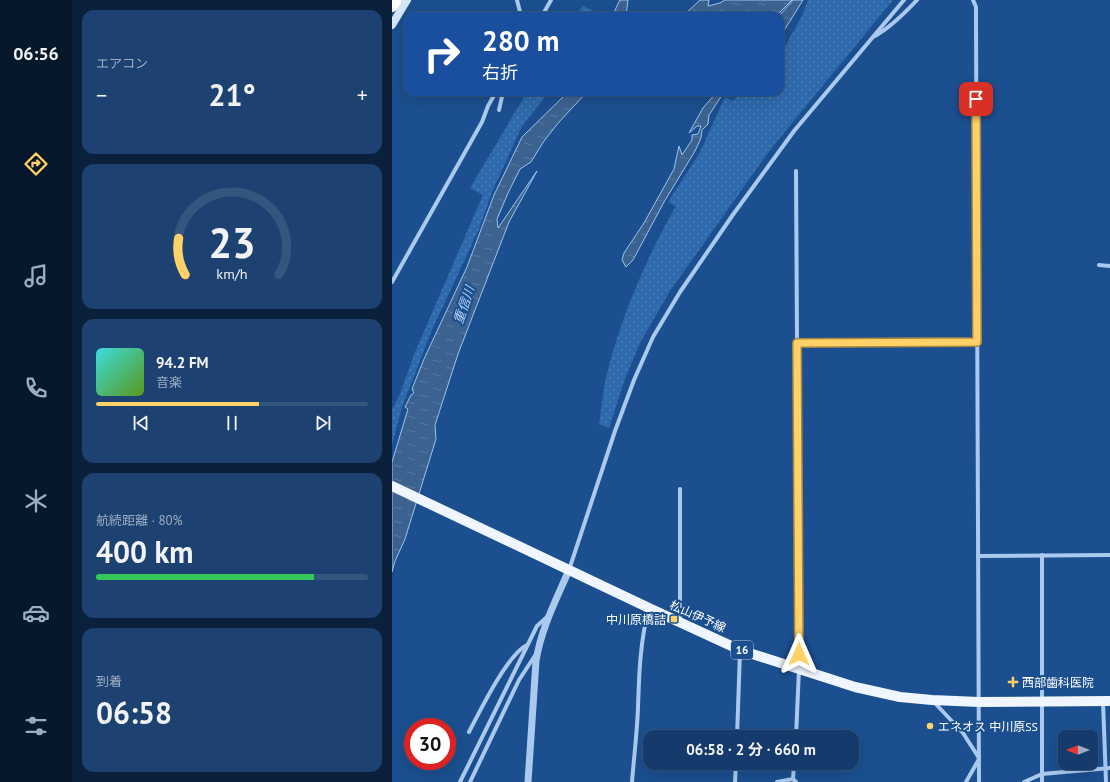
<!DOCTYPE html>
<html lang="ja">
<meta charset="utf-8">
<style>
:root{--surface:#143b6b;--page:#1d4271;--text:#f1f3f6;--muted:#9dadc1;--line:#33557e;--accent:#ffd166}
body{margin:0;font-family:"PT Sans","Noto Sans JP",sans-serif;background:var(--page);color:var(--text);height:100vh;display:flex;flex-direction:column;font-size:15px;white-space:nowrap}
*{box-sizing:border-box;margin:0}
p{font-size:13px;color:var(--muted)}
.icon{flex:none;width:22px;height:22px;fill:none;stroke:currentColor;stroke-width:2;stroke-linecap:round;stroke-linejoin:round}
.map{position:relative;flex:1;overflow:hidden}
.panel{display:flex;flex-direction:column;gap:10px;padding:10px;background:#0b203b;width:320px}
.panel>*{flex:none}
.guide{position:absolute;left:12px;top:12px;width:380px;height:84px;border-radius:12px;box-shadow:0 4px 16px #0002,0 0 0 1px var(--line);background:#1a4fa0;color:#fff;overflow:hidden}
.needle{width:26px;rotate:270deg}
.controls{position:absolute;left:666px;top:730px;display:grid;gap:8px}
.controls a{display:grid;place-items:center;width:40px;height:40px;border-radius:8px;background:var(--surface);box-shadow:0 4px 16px #0002,0 0 0 1px var(--line);font-size:20px}
.speed{position:absolute;left:12px;top:718px;display:flex;gap:8px;font-size:20px;font-weight:700;text-align:center}
.speed>*{display:grid;place-content:center;width:52px;height:52px;border-radius:50%;background:var(--surface);box-shadow:0 4px 16px #0002,0 0 0 1px var(--line);line-height:1}
.speed .limit{border:6px solid #d22;background:#fff;color:#111}
.pin{position:absolute;display:grid;place-items:center;width:34px;height:34px;color:#fff;margin:-17px;border-radius:8px;box-shadow:0 2px 6px #0006}
.me{position:absolute;width:44px;margin:-22px;rotate:0deg;stroke-linejoin:round;filter:drop-shadow(0 0 3px #0008)}
.turn{display:flex;align-items:center;gap:14px;height:84px;padding:0 12px;font-size:18px}
.turn .icon{width:52px;height:52px;stroke-width:2.5}
.turn b{display:block;font-size:28px;line-height:34px}
.big{font-size:30px;font-weight:700;line-height:1.1}
.panel .tile{flex:1;display:flex;flex-direction:column;justify-content:center;gap:6px;min-width:0;padding:0 14px;border-radius:12px;background:var(--page)}
.panel .dial{align-items:center;gap:0}
.dial svg{height:104px;overflow:visible;fill:none;stroke:var(--line);stroke-width:7;stroke-linecap:round;text-anchor:middle}
.dial text{fill:var(--text);stroke:none}
.song{display:flex;align-items:center;gap:12px}
.cover{width:48px;height:48px;border-radius:6px;background:linear-gradient(135deg,hsl(180 70% 55%),hsl(90 70% 35%))}
.played{height:4px;border-radius:2px;background:linear-gradient(90deg,var(--accent) 60%,var(--line) 60%)}
.keys{display:flex;justify-content:space-around;direction:ltr}
.heat{display:flex;justify-content:space-between;align-items:center;font-size:22px;direction:ltr}
.charge{height:6px;border-radius:3px;background:linear-gradient(90deg,#34c759 80%,var(--line) 0)}
.trip{position:absolute;left:251px;top:730px;width:216px;height:40px;border-radius:12px;background:var(--surface);box-shadow:0 4px 16px #0002,0 0 0 1px var(--line);font-weight:700;line-height:40px;text-align:center}
main{display:flex;flex:1;min-height:0}
.dock{display:flex;flex-direction:column;width:72px;justify-content:space-around;align-items:center;background:#08182b;color:var(--muted)}
.dock .icon{width:28px;height:28px}
.dock .current{color:var(--accent)}
.dock b{font-size:18px;color:var(--text)}
.map>svg:first-child{display:block}
</style>
<main>
<nav class="dock">
<b>06:56</b>
<svg class="icon current" aria-label="directions" viewBox="0 0 24 24"><path d="M12 3l9 9-9 9-9-9zM9 14v-3h6M13 9l2 2-2 2"/></svg>
<svg class="icon" aria-label="music" viewBox="0 0 24 24"><path d="M9 18V5l10-2v13"/><circle cx="6" cy="18" r="3"/><circle cx="16" cy="16" r="3"/></svg>
<svg class="icon" aria-label="phone" viewBox="0 0 24 24"><path d="M5 4h4l2 5-3 2q2 4 5 5l2-3 5 2v4C11 20 4 13 5 4z"/></svg>
<svg class="icon" aria-label="climate" viewBox="0 0 24 24"><path d="M12 3v18M4 7l16 10M4 17L20 7"/></svg>
<svg class="icon" aria-label="car" viewBox="0 0 24 24"><path d="M5 17H2v-5l4-1 3-4h7l3 4 3 1v5h-3M9 17h6M6 11h13"/><circle cx="7" cy="17" r="2"/><circle cx="17" cy="17" r="2"/></svg>
<svg class="icon" aria-label="filters" viewBox="0 0 24 24"><path d="M4 7h16M4 17h16"/><circle cx="9" cy="7" r="2"/><circle cx="15" cy="17" r="2"/></svg>
</nav>
<section class="panel">
<div class="tile"><p>エアコン</p>
<div class="heat"><a>−</a><b class="big">21°</b><a>+</a></div>
</div>
<div class="tile dial"><svg viewBox="0 0 100 80">
<path d="M14 69A42 42 0 1 1 86 69"/>
<path d="M14 69A42 42 0 0 1 9 41" stroke="#ffd166"/>
<text x="50" y="56" font-size="32" font-weight="700">23</text>
<text x="50" y="72" font-size="11">km/h</text>
</svg></div>
<div class="tile">
<div class="song"><i class="cover"></i><div><b>94.2 FM</b><p>音楽</p></div></div>
<div class="played"></div>
<div class="keys"><svg class="icon" aria-label="previous" viewBox="0 0 24 24"><path d="M18 5L8 12l10 7zM5 5v14"/></svg><svg class="icon" aria-label="pause" viewBox="0 0 24 24"><path d="M8 5v14M16 5v14"/></svg><svg class="icon" aria-label="next" viewBox="0 0 24 24"><path d="M6 5l10 7-10 7zM19 5v14"/></svg></div>
</div>
<div class="tile"><p>航続距離 · 80%</p><b class="big">400 km</b><div class="charge"></div></div>
<div class="tile"><p>到着</p><b class="big">06:58</b></div>
</section>
<div class="map">
<svg width="718" height="782" viewBox="0 0 718 782">
<defs>
<pattern id="grass-dots" width="8" height="8" patternUnits="userSpaceOnUse"><rect width="8" height="8" fill="#2e69ad"/><path d="M2 2h.1M6 6h.1" fill="none" stroke="#4d80b9" stroke-width="1.8" stroke-linecap="round"/></pattern>
<pattern id="water-ripples" width="26" height="14" patternUnits="userSpaceOnUse"><rect width="26" height="14" fill="#3c6290"/><path d="M2 4q2-2 4 0t4 0M15 11q2-2 4 0t4 0" fill="none" stroke="#597aa1"/></pattern>
</defs>
<rect width="100%" height="100%" fill="#1b4f8f"/>
<g fill="url(#grass-dots)">
<path d="M 416,0 L 501,0 L 378,150 L 278,291 L 248,343 L 233,379 L 217,428 L 207,424 C 210,407 211,389 215,373 C 230,315 254,258 284,206 L 276,202 L 307,154 L 333,97 L 341,101 L 350,92 L 388,92 L 388,53 L 392,48 L 410,16 Z"/>
<path d="M 191,6 L 213,16 L 183,16 Z"/>
<path d="M 135,92 L 157,92 L 130,126 L 100,192 L 87,229 L 39,332 L 10,407 L 0,445 L 0,410 L 8,394 L 23,352 L 91,195 L 78,188 Z"/>
</g>
<g fill="url(#water-ripples)" stroke="#9cc4f0">
<path d="M 228,0 L 236,0 L 234,16 L 220,16 Z"/>
<path d="M 308,0 L 317,0 L 316,6 L 328,3 L 333,0 L 400,0 L 384,16 L 291,16 Z"/>
<path d="M 401,0 L 411,0 L 388,37 L 387,16 Z"/>
<path d="M 176,92 L 195,92 L 167,122 L 152,141 L 139,162 L 128,169 L 116,193 L 105,219 L 106,228 L 145,171 L 117,222 L 66,354 L 43,425 L 44,439 L 13,539 L 3,561 L 0,572 L 0,462 L 16,409 L 13,407 L 19,395 L 22,393 L 20,389 L 32,359 L 75,267 L 102,195 L 130,137 Z"/>
<path d="M 325,92 L 332,92 L 317,115 L 316,124 L 310,130 L 309,138 L 303,151 L 272,202 L 241,260 L 234,267 L 230,260 L 232,253 L 252,223 L 282,169 L 287,146 L 290,155 L 300,140 L 300,135 L 306,134 L 309,126 L 305,126 L 297,133 L 311,108 Z"/>
</g>
<g fill="none" stroke-linecap="round" stroke-linejoin="round">
<g stroke="#a9c9ee" stroke-width="4">
<path d="M 125,0 L 129,16"/>
<path d="M 581,0 L 584,7 L 584,18 L 587,782"/>
<path d="M 150,16 L 159,0"/>
<path d="M 483,36 C 499,27 512,14 525,0"/>
<path d="M 107,110 L 111,92"/>
<path d="M 707,265 L 718,266"/>
<path d="M 0,282 L 90,122 L 96,106 L 104,92"/>
<path d="M 405,343 L 585,342"/>
<path d="M 288,489 L 288,621"/>
<path d="M 650,555 L 650,782"/>
<path d="M 586,556 L 718,555"/>
<path d="M 177,570 L 223,431 L 242,380 L 261,337 L 288,292 L 340,216 L 402,131 L 512,0"/>
<path d="M 541,701 L 571,733 L 587,758"/>
<path d="M 711,702 L 714,782"/>
<path d="M 77,732 C 88,711 115,655 135,645"/>
<path d="M 345,737 L 348,651"/>
<path d="M 404,737 L 407,669 L 404,171"/>
<path d="M 402,763 L 401,779 L 404,782"/>
<path d="M 68,782 L 145,626 L 155,617"/>
<path d="M 78,782 L 127,680 L 144,654"/>
<path d="M 240,782 C 242,757 245,733 246,708 C 247,675 248,641 257,608"/>
<path d="M 343,782 L 344,763"/>
<path d="M 385,782 L 401,779"/>
<path d="M 574,782 L 587,759"/>
<path d="M 632,782 L 650,774 L 718,768"/>
</g>
<path stroke="#a9c9ee" stroke-width="7" d="M 136,782 L 144,661 C 149,629 164,600 177,570"/>
<path stroke="#d6e6fa" stroke-width="8" d="M 0,25 L 15,0"/>
<path stroke="#f0f6ff" stroke-width="10" d="M 0,486 L 257,608 L 348,650 L 463,687 L 508,697 L 540,700 L 587,702 L 718,701"/>
<path stroke="#fff" stroke-width="12" d="M 0,6 L 4,0"/>
</g>
<g fill="none" stroke-linecap="round" stroke-linejoin="round">
<g stroke="#a68842" stroke-width="10">
<path id="route" d="M 407,654 L 405,343 L 585,342 L 584,99"/>
</g>
<use href="#route" stroke="#ffd166" stroke-width="7"/>
</g>
<g fill="#ffd166" stroke="#1b4f8f" stroke-width="1.5">
<rect x="278" y="615" width="8" height="8" rx="2"/>
<path d="M619 676h4v4h4v4h-4v4h-4v-4h-4v-4h4z"/>
<circle cx="538" cy="726" r="4"/>
</g>
<g text-anchor="middle" dominant-baseline="central" stroke-width="4" stroke-linejoin="round" paint-order="stroke">
<rect fill="#1b4f8f" stroke="#bbcadd" stroke-width="1" x="339" y="641" width="22" height="18" rx="3"/>
<g font-size="11" font-weight="bold" fill="#fff">
<text x="350" y="650">16</text>
</g>
<g font-size="12" fill="#fff" stroke="#1b4f8f">
<text transform="translate(306 616) rotate(24)">松山伊予線</text>
</g>
<g font-size="12" fill="#fff" stroke="#1b4f8f" text-anchor="start">
<text x="274" y="619" text-anchor="end">中川原橋詰</text>
<text x="630" y="682">西部歯科医院</text>
<text x="546" y="726">エネオス 中川原SS</text>
</g>
<g font-size="13" font-style="italic" fill="#b5d3f5" stroke="#1b4f8f">
<text transform="translate(72 305) rotate(-71)">重信川</text>
</g>
</g>
</svg>
<div class="controls">
<a><svg class="needle" viewBox="-14 -14 28 28"><path d="M0-13l5 13h-10z" fill="#e53935"/><path d="M0 13l5-13h-10z" fill="#9dadc1"/></svg></a>
</div>
<div class="speed"><div class="limit">30</div></div>
<div class="pin" style="left:584px;top:99px;background:#d93025"><svg class="icon" aria-label="arrive" viewBox="0 0 24 24"><path d="M6 21V4h12l-3 4 3 4H6"/></svg></div>
<svg class="me" style="left:407px;top:654px" viewBox="-20 -20 40 40"><path d="M0-17L14 15 0 8-14 15z" fill="#ffd166" stroke="#fff" stroke-width="4"/></svg>
<div class="trip">06:58 · 2 分 · 660 m</div>
<div class="guide">
<div class="turn"><svg class="icon" aria-label="right" viewBox="0 0 24 24"><path d="M7 20v-9h11M14 6l5 5-5 5"/></svg><div><b>280 m</b>右折</div></div>
</div>
</div>
</main>
